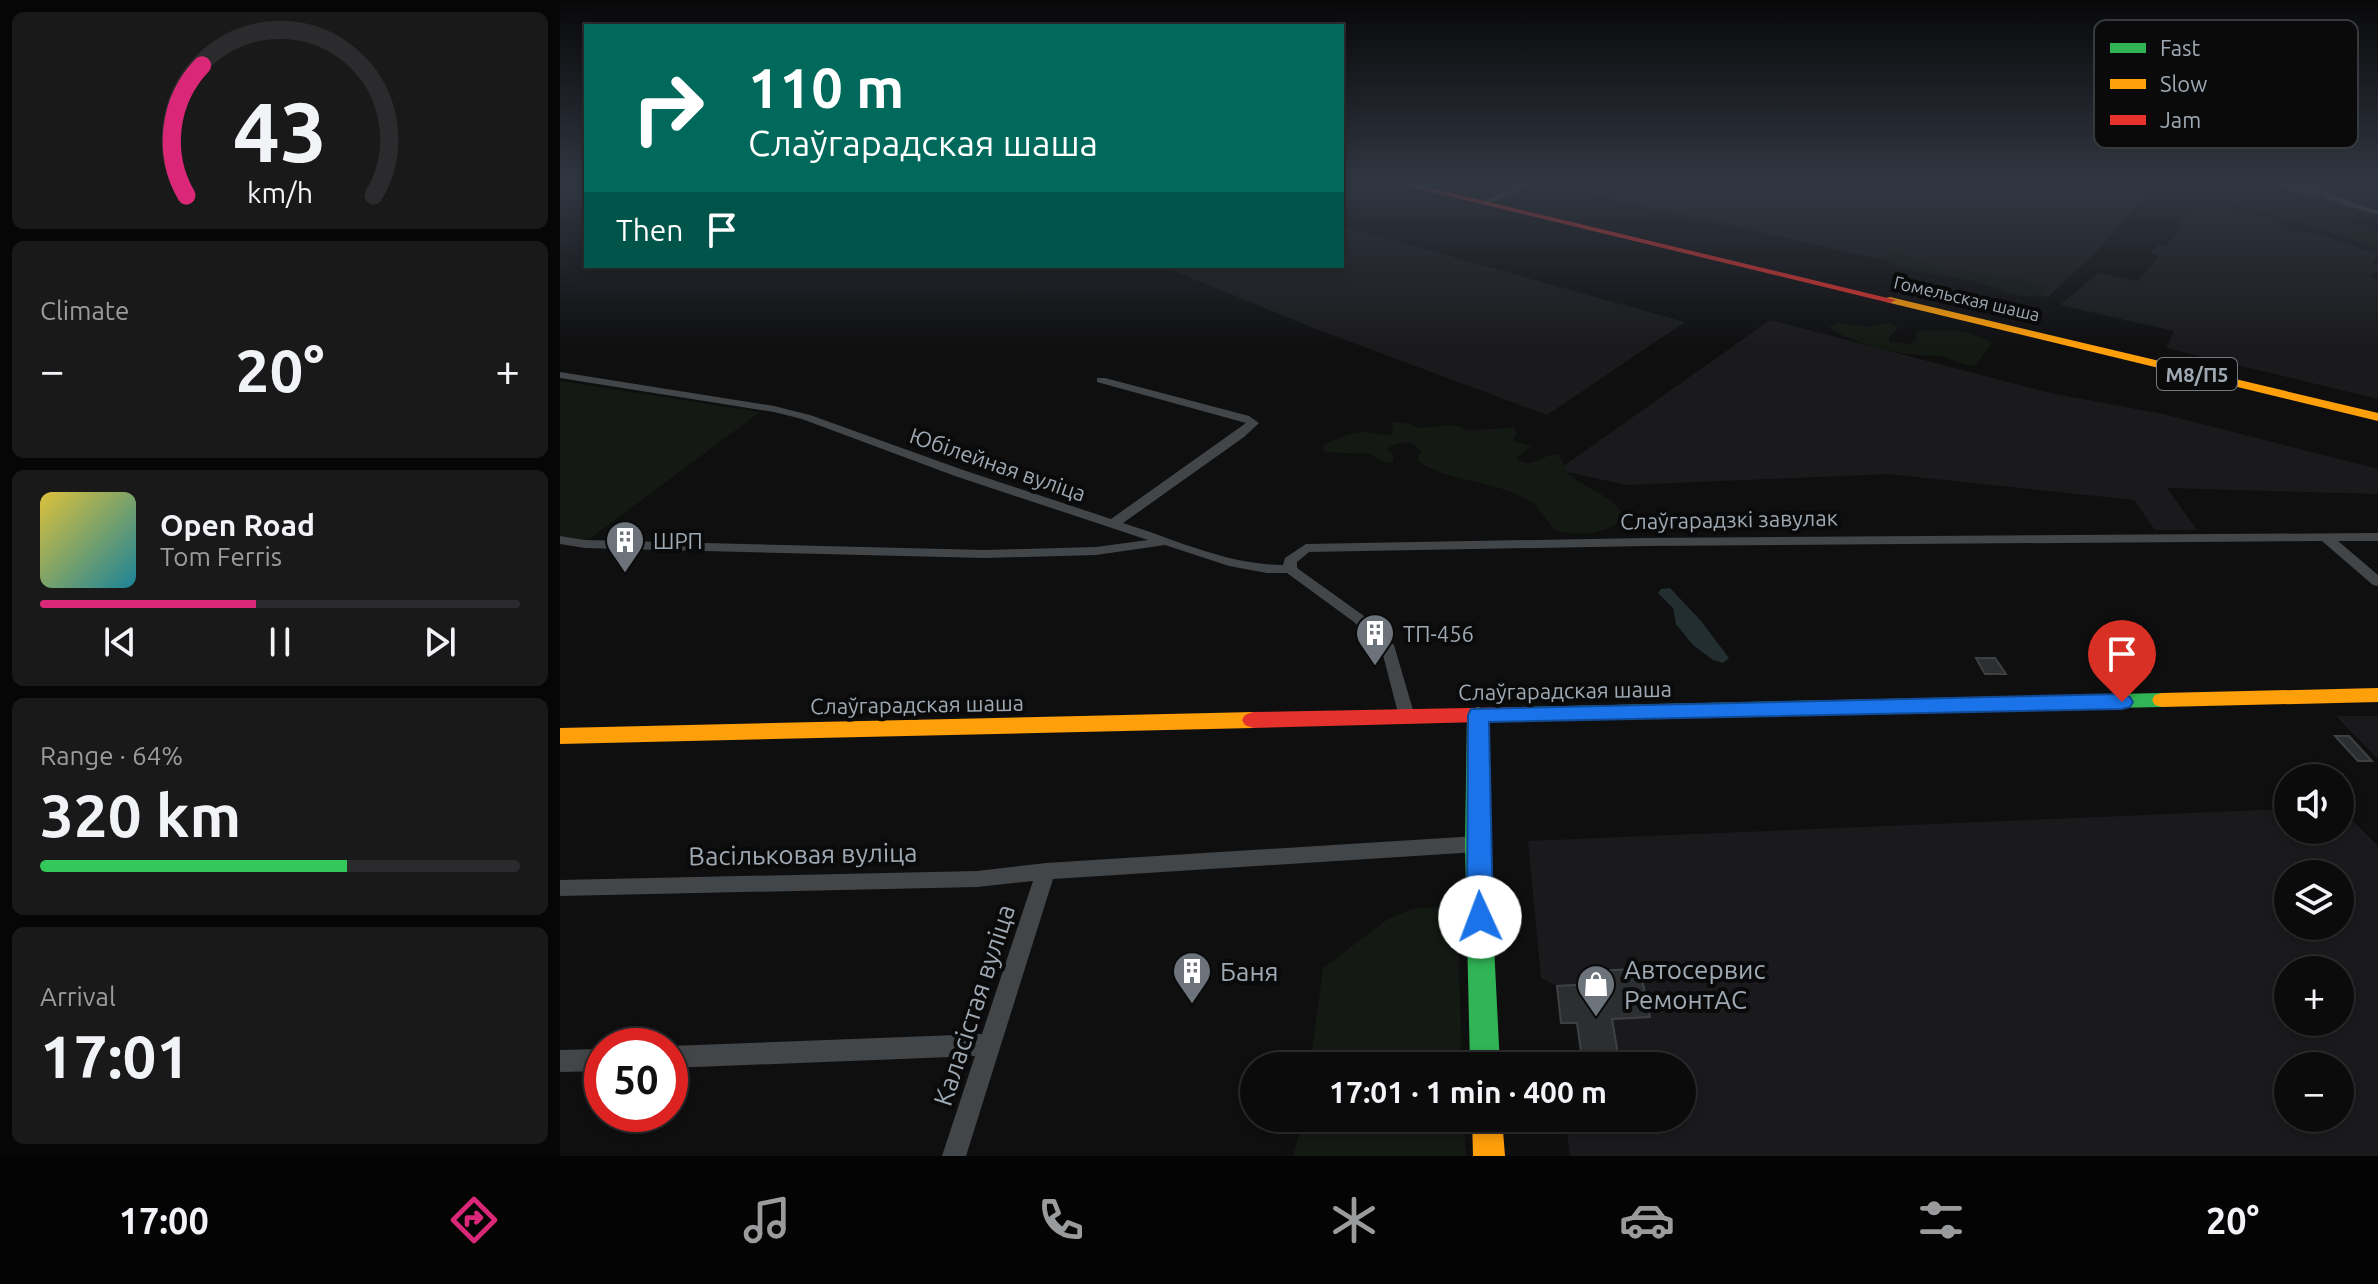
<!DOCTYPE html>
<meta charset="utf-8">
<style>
:root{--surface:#0b0b0c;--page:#19191a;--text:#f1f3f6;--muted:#9a9b9d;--line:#2b2b2d;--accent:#db2777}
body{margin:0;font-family:Ubuntu,sans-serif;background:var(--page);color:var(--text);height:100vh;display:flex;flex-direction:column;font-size:30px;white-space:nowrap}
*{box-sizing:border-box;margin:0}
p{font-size:26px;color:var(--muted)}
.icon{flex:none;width:44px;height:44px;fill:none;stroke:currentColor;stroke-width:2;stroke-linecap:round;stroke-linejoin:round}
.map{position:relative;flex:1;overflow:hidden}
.sheet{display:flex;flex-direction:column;gap:12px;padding:12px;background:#060607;width:560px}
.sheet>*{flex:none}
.top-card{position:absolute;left:24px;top:24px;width:760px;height:244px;border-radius:0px;box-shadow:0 4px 12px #0003,0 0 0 2px var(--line);background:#00695c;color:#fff;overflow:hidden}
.buttons{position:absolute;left:1714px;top:764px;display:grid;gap:16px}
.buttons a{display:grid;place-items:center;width:80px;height:80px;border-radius:50%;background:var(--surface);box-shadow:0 4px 12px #0003,0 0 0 2px var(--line);font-size:40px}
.speed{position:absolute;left:24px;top:1028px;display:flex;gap:16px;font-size:40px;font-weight:700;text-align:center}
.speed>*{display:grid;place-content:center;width:104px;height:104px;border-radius:50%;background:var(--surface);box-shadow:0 4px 12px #0003,0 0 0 2px var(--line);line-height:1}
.speed .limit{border:12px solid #d22;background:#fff;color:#111}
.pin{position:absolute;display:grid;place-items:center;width:68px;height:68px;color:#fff;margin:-82px -34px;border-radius:50% 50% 50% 0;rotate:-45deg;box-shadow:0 0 8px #0007}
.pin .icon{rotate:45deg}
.me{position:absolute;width:88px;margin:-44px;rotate:358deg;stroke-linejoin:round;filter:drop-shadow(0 0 6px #0008)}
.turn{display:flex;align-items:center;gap:28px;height:168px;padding:0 32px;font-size:36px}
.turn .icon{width:104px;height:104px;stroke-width:2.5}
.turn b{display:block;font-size:56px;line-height:68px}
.then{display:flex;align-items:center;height:76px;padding:0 32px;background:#0003;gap:16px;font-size:30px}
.big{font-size:60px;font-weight:600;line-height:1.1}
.sheet .tile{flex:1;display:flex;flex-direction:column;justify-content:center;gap:12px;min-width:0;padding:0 28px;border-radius:12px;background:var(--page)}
.sheet .dial{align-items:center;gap:0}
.dial svg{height:208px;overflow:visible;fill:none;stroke:var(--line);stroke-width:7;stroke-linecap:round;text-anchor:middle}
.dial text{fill:var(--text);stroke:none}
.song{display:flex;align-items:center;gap:24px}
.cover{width:96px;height:96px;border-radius:12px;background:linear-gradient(135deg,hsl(50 70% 55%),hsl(190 70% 35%))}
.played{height:8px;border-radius:4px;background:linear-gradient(90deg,var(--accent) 45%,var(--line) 45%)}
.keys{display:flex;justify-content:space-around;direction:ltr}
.heat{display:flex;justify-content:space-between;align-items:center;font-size:44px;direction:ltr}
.charge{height:12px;border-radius:6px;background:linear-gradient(90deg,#34c759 64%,var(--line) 0)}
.trip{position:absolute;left:680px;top:1052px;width:456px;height:80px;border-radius:40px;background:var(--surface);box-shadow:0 4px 12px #0003,0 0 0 2px var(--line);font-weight:600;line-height:80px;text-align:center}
.tab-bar{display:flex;height:128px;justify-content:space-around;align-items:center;background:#040405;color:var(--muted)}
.tab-bar .icon{width:56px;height:56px}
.tab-bar .active{color:var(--accent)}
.tab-bar b{font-size:36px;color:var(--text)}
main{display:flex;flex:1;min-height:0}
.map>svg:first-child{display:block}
</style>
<main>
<section class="sheet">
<div class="tile dial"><svg viewBox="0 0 100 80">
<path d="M14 69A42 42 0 1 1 86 69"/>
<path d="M14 69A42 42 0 0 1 20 19" stroke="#db2777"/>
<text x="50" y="56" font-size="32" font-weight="700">43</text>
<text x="50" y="72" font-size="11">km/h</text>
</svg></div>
<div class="tile"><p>Climate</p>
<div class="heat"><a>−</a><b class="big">20°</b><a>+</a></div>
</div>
<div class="tile">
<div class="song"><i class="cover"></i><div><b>Open Road</b><p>Tom Ferris</p></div></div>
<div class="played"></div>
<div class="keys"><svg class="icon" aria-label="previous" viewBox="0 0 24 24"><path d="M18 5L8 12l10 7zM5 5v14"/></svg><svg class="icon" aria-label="pause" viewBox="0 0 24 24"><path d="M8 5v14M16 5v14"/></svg><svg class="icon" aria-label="next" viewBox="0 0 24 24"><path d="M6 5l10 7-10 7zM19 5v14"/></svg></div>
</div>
<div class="tile"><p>Range · 64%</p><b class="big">320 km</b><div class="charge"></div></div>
<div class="tile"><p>Arrival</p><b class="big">17:01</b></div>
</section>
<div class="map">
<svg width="1818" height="1156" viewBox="0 0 1818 1156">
<rect width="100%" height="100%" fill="#0f0f10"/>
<g fill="#1a1a1c" fill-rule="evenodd">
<path d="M 989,185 L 1595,185 L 1537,251 L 1488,297 Z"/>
<path d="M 1635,205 L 1715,220 L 1714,223 L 1728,226 L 1725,229 L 1753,233 L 1818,254 L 1813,264 L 1818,266 L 1818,272 L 1813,272 L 1810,277 L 1818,280 L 1818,399 L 1606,348 L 1614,331 L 1500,305 L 1538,273 L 1578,281 L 1599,256 L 1590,253 L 1597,245 L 1606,246 L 1624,224 L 1616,222 L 1626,212 L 1631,213 Z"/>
<path d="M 782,226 L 1125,322 L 987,415 L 756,329 L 601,266 L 782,266 Z"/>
<path d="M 1210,320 L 1490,393 L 1603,414 L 1818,469 L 1818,494 L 1607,488 L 1637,530 L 1595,530 L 1574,500 L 1328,474 L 1067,485 L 998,470 Z"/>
<path d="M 1776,716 L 1818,716 L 1818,759 Z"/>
<path d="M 1780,808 L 1818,846 L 1818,1156 L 1010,1156 L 1007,1132 L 1021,1118 L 1122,1118 L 1122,1066 L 1023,1066 L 1017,1023 L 1001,1023 L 997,986 L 981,978 L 968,841 L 1728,809 L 1728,830 L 1780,830 ZM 1728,874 L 1780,874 L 1780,926 L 1728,926 ZM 1728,970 L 1780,970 L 1780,1022 L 1728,1022 ZM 1728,1066 L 1780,1066 L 1780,1118 L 1728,1118 Z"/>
</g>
<g fill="#141914">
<path d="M 1679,191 L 1692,196 L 1685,201 L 1699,207 L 1782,219 L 1818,231 L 1818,247 L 1683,207 L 1664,199 L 1661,195 Z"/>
<path d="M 1334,252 L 1382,268 L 1462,278 L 1486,289 L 1484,293 C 1462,302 1443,290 1423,284 C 1390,274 1356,275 1324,261 L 1326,255 Z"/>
<path d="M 1279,323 L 1309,327 L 1330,323 L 1338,328 L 1330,336 L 1329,341 L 1350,344 L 1356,339 L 1356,332 C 1383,329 1407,328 1432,343 L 1415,366 C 1402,366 1397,360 1385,357 C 1377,355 1368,356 1360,355 C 1331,353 1292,344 1269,327 Z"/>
<path d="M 0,381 L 200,412 L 28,540 L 0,536 Z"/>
<path d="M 833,422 L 847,423 L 860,428 L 895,425 L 908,430 L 954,428 L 957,434 L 952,441 L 971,446 L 956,458 C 972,471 981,454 998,454 C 1004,461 1003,470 1011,476 C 1028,489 1043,492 1061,510 L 1056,525 C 1034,535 1018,535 995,531 C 988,523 980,508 971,502 C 937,480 891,483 857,461 L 861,451 L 851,442 L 836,444 L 827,449 L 833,454 L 833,461 L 826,463 L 810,454 L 764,452 L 762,446 C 775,439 790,432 806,432 C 816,433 821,436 832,434 Z"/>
<path d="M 897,905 L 902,1066 L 750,1066 L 763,968 L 828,919 L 852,909 Z"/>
<path d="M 743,1118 L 904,1118 L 906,1156 L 733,1156 Z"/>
</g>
<path fill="#232e31" d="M 1110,588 L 1141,621 L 1169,658 L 1163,663 L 1153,660 L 1133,645 L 1116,624 L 1113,608 L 1098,593 L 1101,589 Z"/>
<g fill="#2c2e30" stroke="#3d4144" stroke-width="2">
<path d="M 1416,658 L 1435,658 L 1446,674 L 1425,674 Z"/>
<path d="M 1775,736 L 1789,736 L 1812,761 L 1798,761 Z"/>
<path d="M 1080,969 L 1090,1017 L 1052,1019 L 1060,1066 L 1023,1066 L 1017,1023 L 1001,1023 L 997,986 L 1032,984 L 1030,971 Z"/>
</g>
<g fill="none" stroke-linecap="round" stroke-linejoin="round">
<g fill="#434649" fill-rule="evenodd">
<path d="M 963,185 L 972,185 L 926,205 L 919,203 Z"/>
<path d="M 1714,185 L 1726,185 L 1756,192 L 1745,185 L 1753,185 L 1775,196 L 1818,211 L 1818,215 L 1769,200 L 1758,193 L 1755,196 Z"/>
<path d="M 0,372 L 214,406 L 250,415 L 403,470 L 551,519 L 686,423 L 537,382 L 537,378 L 545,378 L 689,416 L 699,423 L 684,437 L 563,523 C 614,539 668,565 723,565 L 725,558 L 746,544 L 1084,538 L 1818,533 L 1818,541 L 1778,541 L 1818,575 L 1818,586 L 1813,585 L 1762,541 L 1084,546 L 749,552 L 737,562 L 737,568 L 804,616 L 834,645 L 855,717 L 853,721 L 841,721 L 839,717 L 822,651 L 794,622 L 727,573 L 707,573 L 669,566 L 605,545 L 536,555 L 425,558 L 25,548 L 0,544 L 0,536 L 25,540 L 425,550 L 536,547 L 588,540 L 395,476 L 242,419 L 214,412 L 0,378 Z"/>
<path d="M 917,836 L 924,839 L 926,844 L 924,849 L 917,852 L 493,879 L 406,1156 L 382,1156 L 415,1056 L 110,1068 L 110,1046 L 422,1034 L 473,881 L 417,887 L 0,896 L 0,880 L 417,871 L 486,863 Z"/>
<path d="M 42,1049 L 42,1071 L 0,1072 L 0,1050 Z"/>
</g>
<g fill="#30b455" fill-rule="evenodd">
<path d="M 1602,693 L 1609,695 L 1612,700 L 1609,705 L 1602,707 L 960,721 L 953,719 L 949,714 L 953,709 L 960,707 Z"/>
<path d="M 918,707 L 925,710 L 929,715 L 929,844 L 940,1066 L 910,1066 L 905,844 L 907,715 L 911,710 Z"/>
</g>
<g fill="#ff9f0a" fill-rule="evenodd">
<path d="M 1330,297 L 1818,413 L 1818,421 L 1326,302 L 1326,298 Z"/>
<path d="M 1818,688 L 1818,702 L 1602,707 L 1595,705 L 1592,700 L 1595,695 L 1602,693 Z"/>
<path d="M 693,712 L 701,715 L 704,720 L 701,725 L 693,728 L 0,744 L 0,728 Z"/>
<path d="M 912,1118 L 942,1118 L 945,1156 L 913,1156 Z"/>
</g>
<g fill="#e5322d" fill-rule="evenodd">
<path d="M 843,185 L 858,185 L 1336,300 L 1330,303 Z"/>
<path d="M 960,707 L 967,709 L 971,714 L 967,719 L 960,721 L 693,728 L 685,725 L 682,720 L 685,715 L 693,712 Z"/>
</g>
</g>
<linearGradient id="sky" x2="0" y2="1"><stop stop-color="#080809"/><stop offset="0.53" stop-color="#313742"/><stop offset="1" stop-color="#313742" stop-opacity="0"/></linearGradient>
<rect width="1818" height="347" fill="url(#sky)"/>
<path fill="#1a73e8" stroke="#114b97" stroke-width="2" d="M 1562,694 L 1570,697 L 1573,702 L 1570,707 L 1562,709 L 929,722 L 933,917 L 929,925 L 920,929 L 911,925 L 907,917 L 908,715 L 911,709 Z"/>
<defs>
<g id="building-pin" transform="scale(2)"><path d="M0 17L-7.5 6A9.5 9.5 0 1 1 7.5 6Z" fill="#6c737a" stroke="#0a0a0b"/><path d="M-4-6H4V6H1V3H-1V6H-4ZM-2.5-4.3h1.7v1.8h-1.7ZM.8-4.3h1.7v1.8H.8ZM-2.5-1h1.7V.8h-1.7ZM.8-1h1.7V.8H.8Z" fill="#fff"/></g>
<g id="shop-pin" transform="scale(2)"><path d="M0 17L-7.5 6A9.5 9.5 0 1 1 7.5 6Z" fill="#6c737a" stroke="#0a0a0b"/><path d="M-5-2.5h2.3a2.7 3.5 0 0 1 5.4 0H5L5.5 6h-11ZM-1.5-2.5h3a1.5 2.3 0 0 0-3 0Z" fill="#fff"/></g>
</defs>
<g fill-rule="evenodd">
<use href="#building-pin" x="65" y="540"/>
<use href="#building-pin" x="815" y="633"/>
<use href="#building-pin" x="632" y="971"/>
<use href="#shop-pin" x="1036" y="984"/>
</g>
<g text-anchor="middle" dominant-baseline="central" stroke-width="8" stroke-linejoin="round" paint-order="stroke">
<g font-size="18" fill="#9ea9b3" stroke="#0a0a0b">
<text transform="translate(1407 298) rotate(13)">Гомельская шаша</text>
</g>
<rect fill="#0a0a0b" stroke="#727981" stroke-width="2" x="1597" y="358" width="80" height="32" rx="6"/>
<g font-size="20" font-weight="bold" fill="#9ea9b3">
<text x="1637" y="374">М8/П5</text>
</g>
<g font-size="22" fill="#9ea9b3" stroke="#0a0a0b">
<text transform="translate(438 464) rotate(19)">Юбілейная вуліца</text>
<text transform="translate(1169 519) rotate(-1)">Слаўгарадзкі завулак</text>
<text transform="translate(1005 690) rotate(-1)">Слаўгарадская шаша</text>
<text transform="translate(357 704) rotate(-1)">Слаўгарадская шаша</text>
</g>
<g font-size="22" fill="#9ea9b3" stroke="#0a0a0b" text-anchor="start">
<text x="93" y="540">ШРП</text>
<text x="843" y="633">ТП-456</text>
</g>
<g font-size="26" fill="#9ea9b3" stroke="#0a0a0b">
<text transform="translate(243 854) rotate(-1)">Васільковая вуліца</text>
<text transform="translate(414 1005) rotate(-72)">Каласістая вуліца</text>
</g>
<g font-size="26" fill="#9ea9b3" stroke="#0a0a0b" text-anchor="start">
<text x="1064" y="969">Автосервис<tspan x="1064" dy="30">РемонтАС</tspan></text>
<text x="660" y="971">Баня</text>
</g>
</g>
<rect x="1534" y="20" width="264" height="128" rx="12" fill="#0a0a0b" stroke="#363a3d" stroke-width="2"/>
<rect x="1550" y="43" width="36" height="10" fill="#30b455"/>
<rect x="1550" y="79" width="36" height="10" fill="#ff9f0a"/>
<rect x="1550" y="115" width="36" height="10" fill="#e5322d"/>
<g font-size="22" fill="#9ea9b3">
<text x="1600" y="56">Fast</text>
<text x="1600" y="92">Slow</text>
<text x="1600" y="128">Jam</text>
</g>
</svg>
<div class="buttons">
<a><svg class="icon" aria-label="sound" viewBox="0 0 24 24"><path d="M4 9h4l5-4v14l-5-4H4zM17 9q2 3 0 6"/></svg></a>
<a><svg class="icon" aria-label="layers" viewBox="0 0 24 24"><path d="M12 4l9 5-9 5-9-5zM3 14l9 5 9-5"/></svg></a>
<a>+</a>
<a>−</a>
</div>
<div class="speed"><div class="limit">50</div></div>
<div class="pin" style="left:1562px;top:702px;background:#d93025"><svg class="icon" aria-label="arrive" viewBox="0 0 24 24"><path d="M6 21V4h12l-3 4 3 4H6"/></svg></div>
<svg class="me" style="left:920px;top:917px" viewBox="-20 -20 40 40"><circle r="19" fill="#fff"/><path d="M0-13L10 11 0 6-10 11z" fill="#1a73e8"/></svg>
<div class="trip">17:01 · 1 min · 400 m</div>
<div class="top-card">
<div class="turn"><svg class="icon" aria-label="right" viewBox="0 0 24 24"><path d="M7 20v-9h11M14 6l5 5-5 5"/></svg><div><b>110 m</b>Слаўгарадская шаша</div></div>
<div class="then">Then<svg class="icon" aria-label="arrive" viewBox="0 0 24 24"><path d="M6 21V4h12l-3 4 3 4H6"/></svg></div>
</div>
</div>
</main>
<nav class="tab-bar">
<b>17:00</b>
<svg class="icon active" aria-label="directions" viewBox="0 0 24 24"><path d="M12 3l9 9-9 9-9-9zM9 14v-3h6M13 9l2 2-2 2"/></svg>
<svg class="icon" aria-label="music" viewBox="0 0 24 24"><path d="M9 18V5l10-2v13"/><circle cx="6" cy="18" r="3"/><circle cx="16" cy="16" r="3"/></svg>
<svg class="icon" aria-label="phone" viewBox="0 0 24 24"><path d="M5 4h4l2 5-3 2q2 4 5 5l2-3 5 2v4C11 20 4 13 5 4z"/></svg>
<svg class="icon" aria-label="climate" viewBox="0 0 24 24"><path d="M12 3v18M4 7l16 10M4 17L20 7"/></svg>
<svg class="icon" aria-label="car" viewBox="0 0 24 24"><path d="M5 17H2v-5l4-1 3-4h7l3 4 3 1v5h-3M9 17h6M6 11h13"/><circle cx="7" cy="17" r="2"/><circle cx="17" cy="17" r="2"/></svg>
<svg class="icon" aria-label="filters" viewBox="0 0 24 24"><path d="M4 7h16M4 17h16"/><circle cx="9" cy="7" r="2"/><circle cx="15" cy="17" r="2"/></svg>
<b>20°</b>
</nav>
